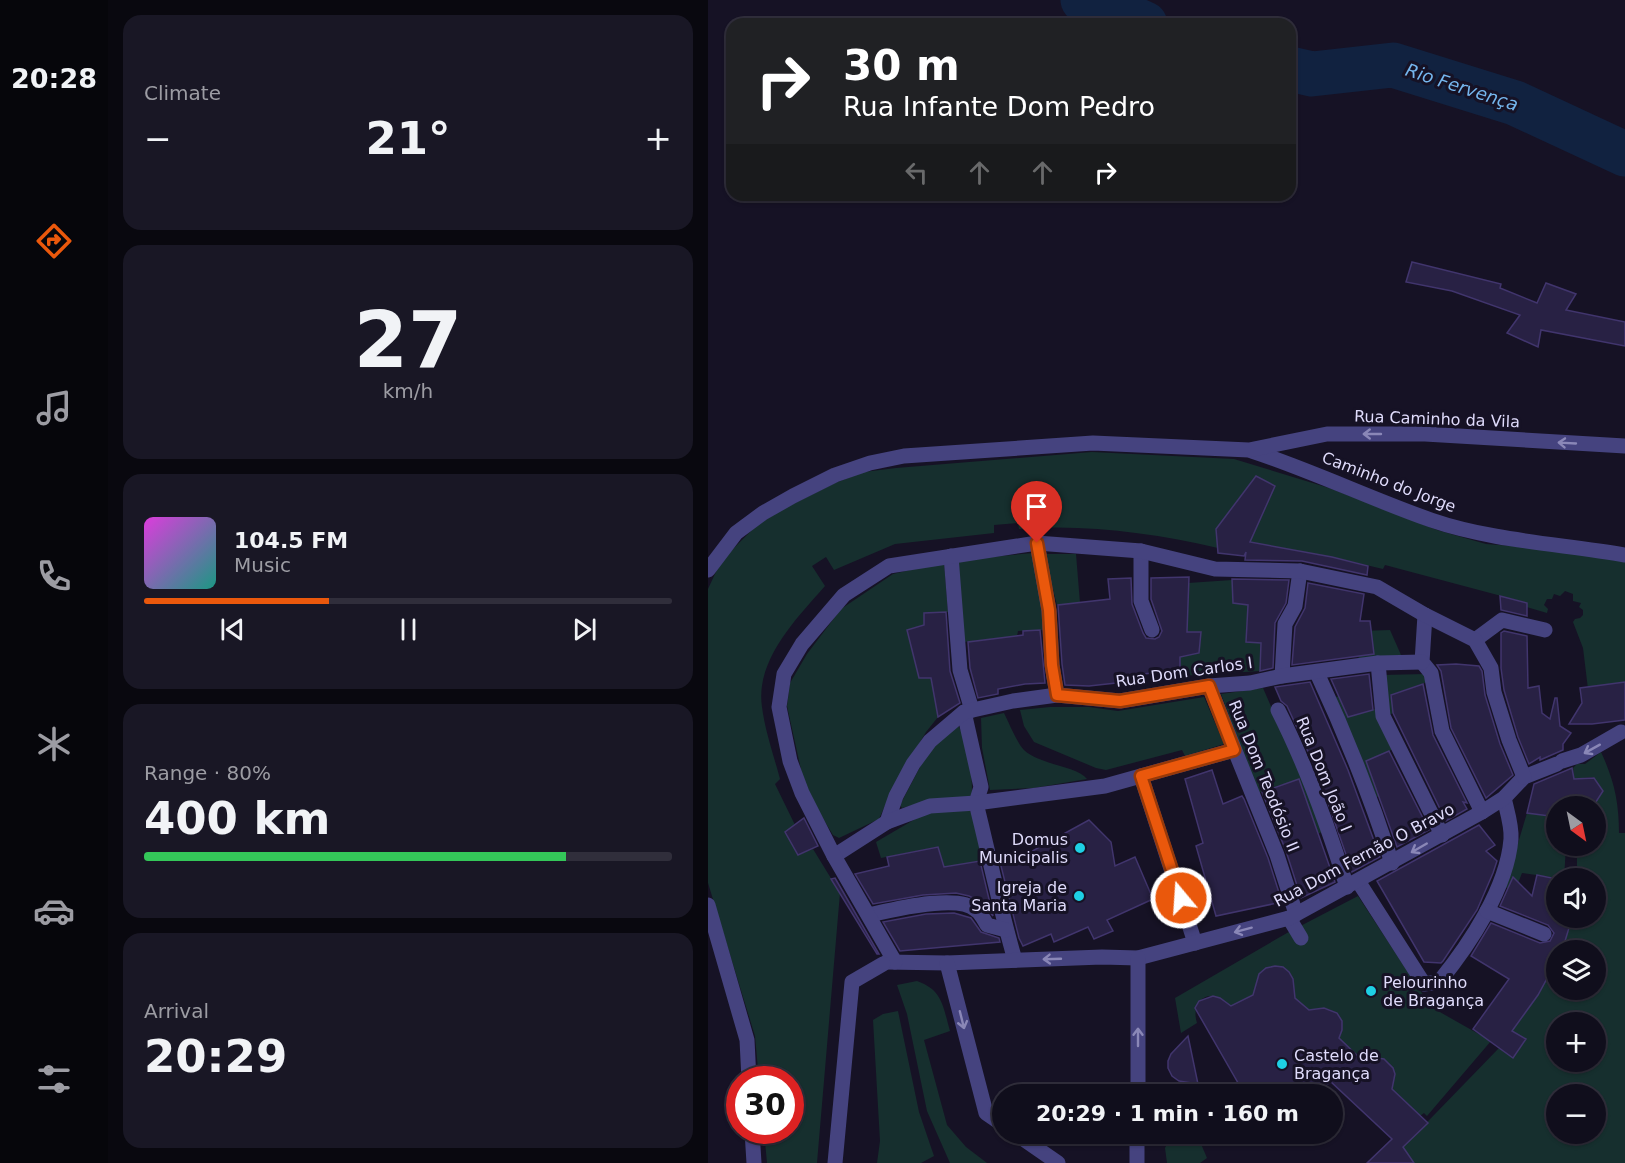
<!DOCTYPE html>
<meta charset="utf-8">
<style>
:root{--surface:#100e1c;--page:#191725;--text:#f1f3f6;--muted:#9c9ca3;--line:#302e3b;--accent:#ea580c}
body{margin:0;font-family:"DejaVu Sans",sans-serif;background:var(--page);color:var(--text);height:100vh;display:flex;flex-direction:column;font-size:22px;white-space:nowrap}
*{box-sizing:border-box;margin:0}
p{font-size:20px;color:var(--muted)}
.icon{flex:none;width:33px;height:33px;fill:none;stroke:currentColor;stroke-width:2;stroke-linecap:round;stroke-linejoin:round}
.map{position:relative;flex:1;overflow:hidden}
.panel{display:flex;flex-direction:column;gap:15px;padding:15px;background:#09080f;width:600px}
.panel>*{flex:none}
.banner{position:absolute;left:18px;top:18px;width:570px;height:183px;border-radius:18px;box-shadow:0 2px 4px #0004,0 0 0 2px var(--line);background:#202124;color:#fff;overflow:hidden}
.needle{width:39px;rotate:147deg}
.buttons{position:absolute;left:838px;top:796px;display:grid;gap:12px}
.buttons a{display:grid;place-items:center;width:60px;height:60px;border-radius:50%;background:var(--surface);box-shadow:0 2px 4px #0004,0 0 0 2px var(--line);font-size:30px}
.speed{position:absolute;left:18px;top:1066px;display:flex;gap:12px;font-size:30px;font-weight:700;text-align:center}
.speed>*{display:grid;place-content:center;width:78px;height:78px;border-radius:50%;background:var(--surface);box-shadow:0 2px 4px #0004,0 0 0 2px var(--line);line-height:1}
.speed .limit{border:9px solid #d22;background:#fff;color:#111}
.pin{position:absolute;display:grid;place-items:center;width:51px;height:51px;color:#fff;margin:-62px -26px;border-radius:50% 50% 50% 0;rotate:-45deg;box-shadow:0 0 6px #0007}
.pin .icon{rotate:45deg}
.me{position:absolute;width:66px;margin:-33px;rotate:342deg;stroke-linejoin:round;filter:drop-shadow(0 0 4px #0008)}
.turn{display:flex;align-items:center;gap:21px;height:126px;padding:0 18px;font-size:27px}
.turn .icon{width:78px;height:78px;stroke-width:2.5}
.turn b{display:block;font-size:42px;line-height:51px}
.lanes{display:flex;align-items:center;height:57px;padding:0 18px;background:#0003;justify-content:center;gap:30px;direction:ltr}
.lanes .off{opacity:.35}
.big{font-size:45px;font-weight:800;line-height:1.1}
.panel .card{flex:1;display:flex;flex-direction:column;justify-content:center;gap:9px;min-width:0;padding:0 21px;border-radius:18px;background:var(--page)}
.panel .dial{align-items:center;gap:0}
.dial b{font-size:78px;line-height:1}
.song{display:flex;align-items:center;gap:18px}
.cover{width:72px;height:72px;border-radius:9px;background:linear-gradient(135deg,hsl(300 70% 55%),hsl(170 70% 35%))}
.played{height:6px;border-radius:3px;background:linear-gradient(90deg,var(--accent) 35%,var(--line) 35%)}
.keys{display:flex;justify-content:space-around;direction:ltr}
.heat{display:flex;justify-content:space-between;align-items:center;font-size:33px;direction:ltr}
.charge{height:9px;border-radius:4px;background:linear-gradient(90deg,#34c759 80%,var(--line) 0)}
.trip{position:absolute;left:284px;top:1084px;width:351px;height:60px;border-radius:30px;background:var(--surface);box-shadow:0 2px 4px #0004,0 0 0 2px var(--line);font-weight:800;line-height:60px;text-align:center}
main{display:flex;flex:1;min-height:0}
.menu{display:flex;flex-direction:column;width:108px;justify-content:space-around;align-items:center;background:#06060b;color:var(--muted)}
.menu .icon{width:42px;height:42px}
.menu .on{color:var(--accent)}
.menu b{font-size:27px;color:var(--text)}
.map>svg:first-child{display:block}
</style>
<main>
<nav class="menu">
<b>20:28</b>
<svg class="icon on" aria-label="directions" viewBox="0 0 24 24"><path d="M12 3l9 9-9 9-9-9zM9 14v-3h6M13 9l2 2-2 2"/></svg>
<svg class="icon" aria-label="music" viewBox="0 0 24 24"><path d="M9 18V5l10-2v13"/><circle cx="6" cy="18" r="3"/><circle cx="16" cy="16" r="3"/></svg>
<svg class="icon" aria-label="phone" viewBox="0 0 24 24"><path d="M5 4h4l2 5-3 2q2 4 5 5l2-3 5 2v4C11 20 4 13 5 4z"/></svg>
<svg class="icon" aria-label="climate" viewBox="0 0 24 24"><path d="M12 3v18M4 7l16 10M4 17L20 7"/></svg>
<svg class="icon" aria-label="car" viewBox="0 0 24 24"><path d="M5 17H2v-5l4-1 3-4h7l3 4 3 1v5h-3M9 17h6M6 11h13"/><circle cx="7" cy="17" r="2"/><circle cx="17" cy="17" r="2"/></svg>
<svg class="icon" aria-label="filters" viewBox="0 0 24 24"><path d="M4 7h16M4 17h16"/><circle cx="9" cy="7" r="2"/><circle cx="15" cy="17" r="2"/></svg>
</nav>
<section class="panel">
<div class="card"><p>Climate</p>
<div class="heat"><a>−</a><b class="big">21°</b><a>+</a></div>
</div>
<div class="card dial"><b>27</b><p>km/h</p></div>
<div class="card">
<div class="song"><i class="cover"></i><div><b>104.5 FM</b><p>Music</p></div></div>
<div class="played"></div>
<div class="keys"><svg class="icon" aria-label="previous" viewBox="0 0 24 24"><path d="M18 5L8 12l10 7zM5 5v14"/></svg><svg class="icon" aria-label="pause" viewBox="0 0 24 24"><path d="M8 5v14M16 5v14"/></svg><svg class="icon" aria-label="next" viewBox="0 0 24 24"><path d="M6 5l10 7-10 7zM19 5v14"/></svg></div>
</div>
<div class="card"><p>Range · 80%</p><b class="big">400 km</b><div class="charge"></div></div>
<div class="card"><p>Arrival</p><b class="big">20:29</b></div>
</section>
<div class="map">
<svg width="917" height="1163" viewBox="0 0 917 1163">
<rect width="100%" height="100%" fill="#161225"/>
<g fill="#162f2e" fill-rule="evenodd">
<path d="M 384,452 L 526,459 L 621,488 L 729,530 L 778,544 L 832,548 L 917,562 L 917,682 L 901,684 L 896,692 L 880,689 L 875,648 L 865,622 L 867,619 L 872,618 L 875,615 L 875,610 L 871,607 L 873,603 L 865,601 L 865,594 L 857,591 L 852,596 L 846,594 L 844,599 L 839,599 L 836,605 L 840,609 L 839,613 L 815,606 L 816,602 L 677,565 L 675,569 L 624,557 L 575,548 L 538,550 L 567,486 L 548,476 L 508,529 L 510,548 C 444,533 378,524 311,529 L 310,523 L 286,525 L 286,533 L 187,544 L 126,570 L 118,557 L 104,566 L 117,586 C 89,618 47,660 54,707 C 57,731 66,756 72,779 L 67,784 L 87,825 L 78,833 L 90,855 L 105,849 L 132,893 L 109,1163 L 59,1163 L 56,1131 L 82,1131 L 82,1080 L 51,1080 L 47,1036 L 0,883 L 0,589 L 13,561 L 49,525 L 77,508 L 127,483 L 156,472 L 188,468 Z"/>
<path d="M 325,553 L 337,630 L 310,631 L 309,636 L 256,642 L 249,560 Z"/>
<path d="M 336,554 L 368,554 L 372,603 L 349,605 Z"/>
<path d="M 236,562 L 240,612 L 216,613 L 216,625 L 199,630 L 211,678 L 223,678 L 230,717 L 218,732 L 183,792 L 171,819 L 131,838 L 125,835 L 102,797 L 94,774 L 79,706 L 82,683 L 99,654 L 133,609 L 185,574 Z"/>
<path d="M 524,580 L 525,603 L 540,605 L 538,642 L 553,643 L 552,671 L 473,676 L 472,657 L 491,653 L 493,632 L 479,632 L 480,583 Z"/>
<path d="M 682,630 L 693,655 L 650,663 L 653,631 Z"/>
<path d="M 718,674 L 719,682 L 682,695 L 688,711 L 678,717 L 674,675 Z"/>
<path d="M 555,688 L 617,831 L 609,834 L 587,818 L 575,784 L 550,793 L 513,694 Z"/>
<path d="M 642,693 L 650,714 L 667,709 L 687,748 L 671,756 L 685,789 L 667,798 L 624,698 Z"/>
<path d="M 496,697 L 516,744 L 477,756 L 474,750 L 398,770 L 388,768 L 326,742 L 316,726 L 312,710 L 342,707 L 381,707 L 410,711 Z"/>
<path d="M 296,713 C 301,723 309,743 316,750 C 332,765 369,766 379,779 L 326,788 L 282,790 L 274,748 L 273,718 Z"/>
<path d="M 250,725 C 262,746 264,771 264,794 L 260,798 L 212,803 L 194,808 L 192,805 L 220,752 Z"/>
<path d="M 893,752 C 906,780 911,802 911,833 L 917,833 L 917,1163 L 703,1163 L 695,1147 L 791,1048 L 806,1057 L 818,1039 L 804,1031 L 830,995 L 849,960 L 849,990 L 888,990 L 888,951 L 854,951 L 864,918 L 888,918 L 888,879 L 869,879 L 869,846 L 888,846 L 888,807 L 871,807 L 886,805 L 895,791 L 885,777 L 866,779 L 865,768 L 869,764 L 877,764 ZM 849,1023 L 888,1023 L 888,1062 L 849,1062 ZM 849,1095 L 888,1095 L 888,1134 L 849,1134 Z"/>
<path d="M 221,811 L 262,811 L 266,817 L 275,861 L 236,867 L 229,847 L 173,858 L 168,842 Z"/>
<path d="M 819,813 L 849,817 L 849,846 L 858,846 L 856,879 L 814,873 L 807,891 L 797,887 Z"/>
<path d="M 650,896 L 723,1007 L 783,1041 L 719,1116 L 716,1113 L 712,1116 L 682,1087 L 687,1074 L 681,1063 L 669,1058 L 657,1063 L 631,1038 C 637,1024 633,1011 616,1008 L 603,1013 L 583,994 C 592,970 569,957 551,974 L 550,992 L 520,1008 C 507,985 481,998 489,1023 L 473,1033 L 467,998 L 579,933 Z"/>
<path d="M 209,981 C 235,990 235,1007 242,1031 L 216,1040 L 239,1125 L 258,1147 L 279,1163 L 242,1163 L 219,1111 L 199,1014 L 189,985 Z"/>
<path d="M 190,1011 L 211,1112 L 226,1156 L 213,1163 L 169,1163 L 172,1141 L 165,1020 L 175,1014 Z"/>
<path d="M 464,1134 L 479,1134 L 490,1137 L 499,1158 L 492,1163 L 459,1163 L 457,1148 Z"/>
</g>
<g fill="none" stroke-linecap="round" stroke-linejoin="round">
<g stroke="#112240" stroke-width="45">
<path d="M 375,0 L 400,7 L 437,24"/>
<path d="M 582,69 L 604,74 L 685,65 L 807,103 L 917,154"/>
</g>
</g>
<g fill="#282144" stroke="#41356d" stroke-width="1.5">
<path d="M 704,262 L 793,284 L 792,288 L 829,303 L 838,283 L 868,294 L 858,310 L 917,322 L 917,346 L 833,330 L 830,347 L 799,333 L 812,315 L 744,291 L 698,282 Z"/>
<path d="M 548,476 L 567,486 L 542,542 L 624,557 L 660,566 L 659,575 L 594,561 L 537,560 L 538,552 L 536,556 L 510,553 L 508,529 Z"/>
<path d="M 481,577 L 479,632 L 493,632 L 491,653 L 472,657 L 472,670 L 417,676 L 417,682 L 381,686 L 357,685 L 354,664 L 350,605 L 402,599 L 400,579 L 423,578 L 424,604 L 435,633 L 438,638 L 447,639 L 451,637 L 454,631 L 443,599 L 443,578 Z"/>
<path d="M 524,579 L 581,580 L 578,603 L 567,623 L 565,668 L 552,671 L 553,643 L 538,642 L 540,605 L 525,603 Z"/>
<path d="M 600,583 L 656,594 L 652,621 L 662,621 L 666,654 L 584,665 L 587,627 L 597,608 Z"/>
<path d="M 792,596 L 819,603 L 819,616 L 793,610 Z"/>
<path d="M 238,612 L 242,671 L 252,703 L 230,717 L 223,678 L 211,678 L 199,630 L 216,625 L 216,613 Z"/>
<path d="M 332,630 L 337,683 L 317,684 L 290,689 L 290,694 L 270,698 L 262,668 L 260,642 L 315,635 L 315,631 Z"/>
<path d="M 796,631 L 819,636 L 820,688 L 831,686 L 834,713 L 842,719 L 847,698 L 849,698 L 852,726 L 863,733 L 855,744 L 855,750 L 832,760 L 832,757 L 821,764 L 810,737 L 796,690 L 793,668 L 793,633 Z"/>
<path d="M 748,664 L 771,666 L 774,671 L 777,695 L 792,744 L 805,775 L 778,798 L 743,728 L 733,671 L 729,665 Z"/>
<path d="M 661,674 L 665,710 L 640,717 L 623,679 Z"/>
<path d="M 602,682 L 640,770 L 672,857 L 644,872 L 609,771 L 579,706 L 573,701 L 567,687 Z"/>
<path d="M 917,682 L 917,720 L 884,724 L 861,724 L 874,703 L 872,688 Z"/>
<path d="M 715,684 L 725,735 L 759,803 L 755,802 L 759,809 L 738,821 L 685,713 L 683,695 Z"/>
<path d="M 681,751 L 721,830 L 689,847 L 658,761 Z"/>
<path d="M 864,768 L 866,779 L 886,778 L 895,791 L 886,805 L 849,807 L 849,817 L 819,813 L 826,784 Z"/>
<path d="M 504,770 L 515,804 L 534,796 L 536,799 L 560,858 L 574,902 L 508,916 L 488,846 L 495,843 L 477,779 Z"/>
<path d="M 591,779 L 627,882 L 593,898 L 578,851 L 554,792 Z"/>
<path d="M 96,818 L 110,846 L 90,855 L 77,832 Z"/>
<path d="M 381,820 L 403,842 L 407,866 L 427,857 L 445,899 L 399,920 L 405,931 L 386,939 L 380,927 L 346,942 L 343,934 L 315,946 L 311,938 L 291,858 L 307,852 L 310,859 Z"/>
<path d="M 771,825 L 787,845 L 778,851 L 789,861 L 785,873 L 769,910 L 735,961 L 733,963 L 716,962 L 669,881 Z"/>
<path d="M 230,847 L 236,867 L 272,861 L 285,916 L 273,902 L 261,896 L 248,893 L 215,895 L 165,904 L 147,874 L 181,866 L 179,857 Z"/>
<path d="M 829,875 L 849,879 L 849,918 L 864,918 L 854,951 L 849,951 L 849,960 L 830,995 L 804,1031 L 818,1039 L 805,1058 L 765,1029 L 801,979 L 763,956 L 783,923 L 832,943 L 842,941 L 846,933 L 840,925 L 792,906 L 805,877 L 824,896 Z"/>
<path d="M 127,878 L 171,954 L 169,954 L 123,879 Z"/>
<path d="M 246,913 L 263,918 L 273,932 L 291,938 L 292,942 L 192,951 L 175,922 L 218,914 Z"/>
<path d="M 567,966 L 575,967 L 581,972 L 585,979 L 587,998 L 601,1010 L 616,1008 L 629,1013 L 634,1021 L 634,1030 L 631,1038 L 655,1061 L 669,1058 L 676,1059 L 685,1068 L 687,1074 L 684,1089 L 720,1123 L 695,1147 L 706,1163 L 659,1163 L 684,1139 L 623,1082 L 601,1095 L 537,1095 L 487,1008 L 491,1001 L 505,996 L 512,998 L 523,1006 L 545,995 L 551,974 L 558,968 Z"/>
<path d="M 480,1036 L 490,1084 L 471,1081 L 464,1076 L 460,1068 L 460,1061 L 463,1054 Z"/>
</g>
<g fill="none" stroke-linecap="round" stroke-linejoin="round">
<g stroke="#45437f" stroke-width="15">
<path d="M 544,451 C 605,471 663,499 723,520 C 784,541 854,544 917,555"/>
<path d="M 329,543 L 341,611 L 344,665 L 349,695"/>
<path d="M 433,551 L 433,601 L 444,630"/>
<path d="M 243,556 L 252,670 L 264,710"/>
<path d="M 0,570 L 28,533 L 55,513 L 85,496 L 127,475 L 162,463 L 196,456 L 385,443 L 541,450 L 619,434 L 717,434 L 917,446"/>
<path d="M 717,615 L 714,662 L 723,673 L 734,731 L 774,812"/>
<path d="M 767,640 L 794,620 L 837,630"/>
<path d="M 670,663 L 675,716 L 734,835"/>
<path d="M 609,673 C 638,735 663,798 684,863"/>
<path d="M 574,676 L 577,624 L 587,606 L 592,571"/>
<path d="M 501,686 L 569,855 L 588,914"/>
<path d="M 570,710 C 599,767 620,826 639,887"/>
<path d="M 256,712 L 273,787 L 268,803 C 281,855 292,909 307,960"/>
<path d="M 854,761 L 873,755 L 913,732"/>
<path d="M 433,776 L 487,943"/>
<path d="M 179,822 L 188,796 L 205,764 L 222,741 L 256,712 L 305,701 L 349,695 L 412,701 L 501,686 L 542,683 L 574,676 L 670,663 L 714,662"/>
<path d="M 126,856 L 179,822 L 222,806 L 268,803 L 397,786 L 526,750"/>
<path d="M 650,881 L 716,984 L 731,982 C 762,944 799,888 803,839 C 804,826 799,811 796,798"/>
<path d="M 0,905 L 39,1040 L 41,1080"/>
<path d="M 779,911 L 836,934"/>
<path d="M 161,915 C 184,910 250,893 268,910 C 273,913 276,920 279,925 L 298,930"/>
<path d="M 581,918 L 593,938"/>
<path d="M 179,962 L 239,963 L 394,957 L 430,958 L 581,918 L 774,812 L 796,798 L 816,777 L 849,764"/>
<path d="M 187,962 L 126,856 L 94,793 L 82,761 L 71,707 L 76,674 L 94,644 L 136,595 L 181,566 L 329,543 L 433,551 L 507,569 L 592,571 L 669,587 L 717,615 L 767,640 L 783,668 L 786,692 L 801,740 L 816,777"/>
<path d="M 239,963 L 278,1113 L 294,1124"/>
<path d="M 430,1095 L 430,958"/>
<path d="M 44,1131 L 46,1163"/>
<path d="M 308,1134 L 350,1163"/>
<path d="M 127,1163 L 144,982 L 175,964"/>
<path d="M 429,1163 L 429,1134"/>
</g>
</g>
<defs><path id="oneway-shaft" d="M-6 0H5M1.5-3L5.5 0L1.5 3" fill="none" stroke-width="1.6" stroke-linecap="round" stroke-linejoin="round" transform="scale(1.5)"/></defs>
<g stroke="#8a87b7">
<use href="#oneway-shaft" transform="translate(664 434) rotate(180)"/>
<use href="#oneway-shaft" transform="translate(859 443) rotate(-177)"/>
<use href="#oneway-shaft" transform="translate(884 749) rotate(151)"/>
<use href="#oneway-shaft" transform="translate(711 848) rotate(150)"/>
<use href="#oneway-shaft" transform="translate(535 930) rotate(165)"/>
<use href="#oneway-shaft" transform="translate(344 959) rotate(178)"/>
<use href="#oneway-shaft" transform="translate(254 1020) rotate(76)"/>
<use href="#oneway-shaft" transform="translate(430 1037) rotate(-90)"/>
</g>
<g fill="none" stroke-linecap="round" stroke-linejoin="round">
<g stroke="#983908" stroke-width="15">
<path id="route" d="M 329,543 L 341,610 L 344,665 L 349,695 L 412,701 L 501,686 L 526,750 L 433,776 L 473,898"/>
</g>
<use href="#route" stroke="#ea580c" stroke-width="10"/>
</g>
<g fill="#1ed0e4" stroke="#161225" stroke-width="2">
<circle cx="372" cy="848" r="6"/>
<circle cx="371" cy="896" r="6"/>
<circle cx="663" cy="991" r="6"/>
<circle cx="574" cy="1064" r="6"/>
</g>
<g text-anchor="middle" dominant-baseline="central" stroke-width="6" stroke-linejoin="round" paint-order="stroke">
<g font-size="16" fill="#dfdbfb" stroke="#161225">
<text transform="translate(729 419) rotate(2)">Rua Caminho da Vila</text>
<text transform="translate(681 482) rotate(21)">Caminho do Jorge</text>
<text transform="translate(476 672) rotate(-8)">Rua Dom Carlos I</text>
<text transform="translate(616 774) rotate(68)">Rua Dom João I</text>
<text transform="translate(556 776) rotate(68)">Rua Dom Teodósio II</text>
<text transform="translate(656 855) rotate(-28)">Rua Dom Fernão O Bravo</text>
</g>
<g font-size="16" fill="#dfdbfb" stroke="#161225" text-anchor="end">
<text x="360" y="839">Domus<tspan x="360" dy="18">Municipalis</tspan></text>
<text x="359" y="887">Igreja de<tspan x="359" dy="18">Santa Maria</tspan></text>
<text x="675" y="982" text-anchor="start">Pelourinho<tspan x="675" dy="18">de Bragança</tspan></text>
<text x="586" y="1055" text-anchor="start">Castelo de<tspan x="586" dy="18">Bragança</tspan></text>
</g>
<g font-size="18" font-style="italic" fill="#75b6ee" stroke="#161225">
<text transform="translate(754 87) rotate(18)">Rio Fervença</text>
</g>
</g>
</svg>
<div class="buttons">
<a><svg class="needle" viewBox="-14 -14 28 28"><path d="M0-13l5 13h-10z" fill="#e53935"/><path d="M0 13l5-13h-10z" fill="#9c9ca3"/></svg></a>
<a><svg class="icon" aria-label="sound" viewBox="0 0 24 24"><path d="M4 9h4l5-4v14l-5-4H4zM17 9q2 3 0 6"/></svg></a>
<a><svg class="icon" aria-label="layers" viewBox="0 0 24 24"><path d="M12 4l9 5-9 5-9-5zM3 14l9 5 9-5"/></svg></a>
<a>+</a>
<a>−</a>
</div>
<div class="speed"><div class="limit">30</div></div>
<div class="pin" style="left:329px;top:543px;background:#d93025"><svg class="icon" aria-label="arrive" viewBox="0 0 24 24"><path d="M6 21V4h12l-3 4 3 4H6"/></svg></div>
<svg class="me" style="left:473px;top:898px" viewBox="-20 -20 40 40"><circle r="17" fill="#ea580c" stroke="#fff" stroke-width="3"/><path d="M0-11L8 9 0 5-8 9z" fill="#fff"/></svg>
<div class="trip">20:29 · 1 min · 160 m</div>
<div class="banner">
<div class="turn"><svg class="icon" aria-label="right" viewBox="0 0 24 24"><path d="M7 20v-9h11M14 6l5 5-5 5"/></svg><div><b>30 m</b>Rua Infante Dom Pedro</div></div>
<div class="lanes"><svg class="icon off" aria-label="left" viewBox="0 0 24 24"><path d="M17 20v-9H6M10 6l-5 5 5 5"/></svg><svg class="icon off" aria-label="ahead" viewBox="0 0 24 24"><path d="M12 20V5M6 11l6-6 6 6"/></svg><svg class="icon off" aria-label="ahead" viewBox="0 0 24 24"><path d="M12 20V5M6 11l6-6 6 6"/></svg><svg class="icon" aria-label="right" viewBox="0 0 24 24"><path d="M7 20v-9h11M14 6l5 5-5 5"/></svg></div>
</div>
</div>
</main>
